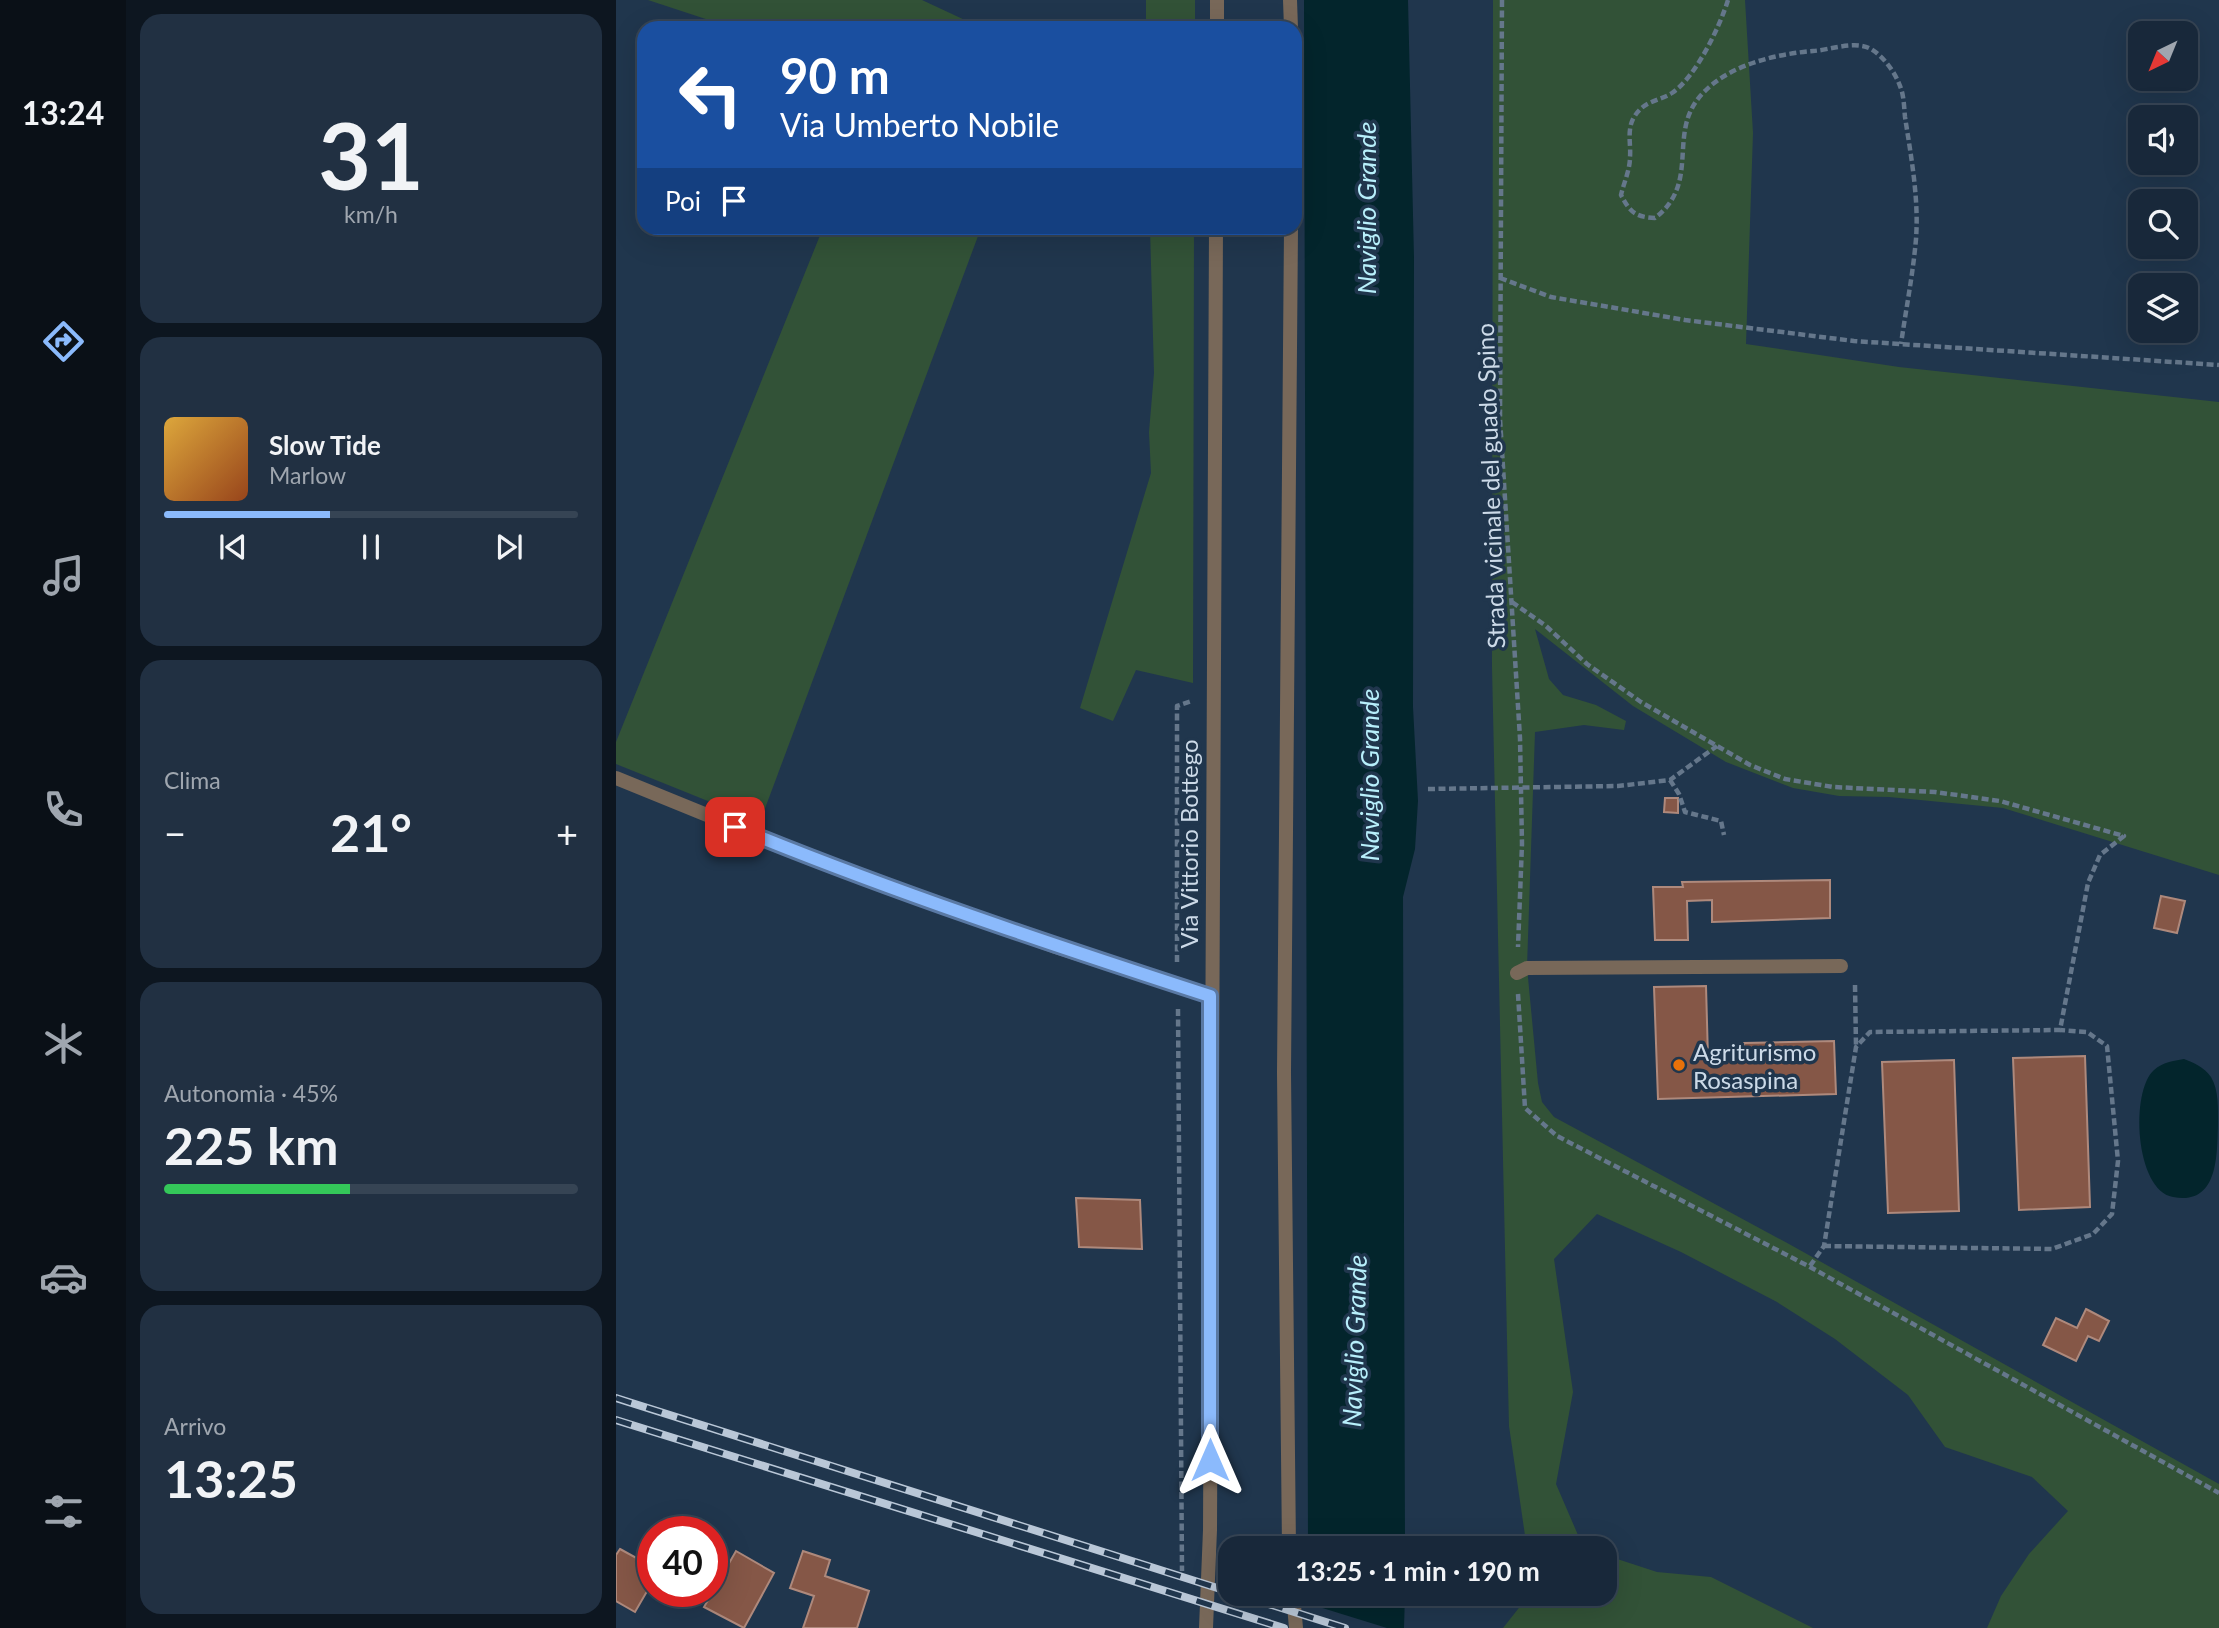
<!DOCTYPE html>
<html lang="it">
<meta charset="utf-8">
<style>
:root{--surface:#18283a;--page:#213042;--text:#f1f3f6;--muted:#9fa6af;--line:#364454;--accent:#8bbafc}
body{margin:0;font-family:Lato,sans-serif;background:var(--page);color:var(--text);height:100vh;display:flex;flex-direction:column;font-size:26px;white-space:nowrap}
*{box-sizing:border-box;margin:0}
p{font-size:23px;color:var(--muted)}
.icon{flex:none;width:38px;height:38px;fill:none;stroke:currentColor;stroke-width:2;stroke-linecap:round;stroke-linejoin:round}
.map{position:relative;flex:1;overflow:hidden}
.details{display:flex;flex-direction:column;gap:14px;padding:14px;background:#0d1620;width:490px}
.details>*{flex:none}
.guide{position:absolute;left:21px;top:21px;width:665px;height:214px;border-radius:21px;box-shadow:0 7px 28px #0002,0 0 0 2px var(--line);background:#1a4fa0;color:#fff;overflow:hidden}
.needle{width:46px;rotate:223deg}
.fabs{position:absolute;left:1512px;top:21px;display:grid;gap:14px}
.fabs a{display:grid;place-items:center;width:70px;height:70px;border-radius:14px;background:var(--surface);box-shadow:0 7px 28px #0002,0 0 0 2px var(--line);font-size:35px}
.speed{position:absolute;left:21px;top:1516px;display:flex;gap:14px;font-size:35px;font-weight:700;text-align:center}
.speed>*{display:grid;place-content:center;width:91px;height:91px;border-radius:50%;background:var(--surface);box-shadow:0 7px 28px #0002,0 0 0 2px var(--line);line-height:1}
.speed .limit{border:10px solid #d22;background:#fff;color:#111}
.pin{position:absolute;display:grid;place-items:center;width:60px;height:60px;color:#fff;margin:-30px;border-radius:14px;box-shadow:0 4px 10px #0006}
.me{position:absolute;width:77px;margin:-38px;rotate:0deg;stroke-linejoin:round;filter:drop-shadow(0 0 5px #0008)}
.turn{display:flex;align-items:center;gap:24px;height:147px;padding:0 28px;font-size:32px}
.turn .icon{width:91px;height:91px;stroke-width:2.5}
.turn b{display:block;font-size:49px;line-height:60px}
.then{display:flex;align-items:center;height:66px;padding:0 28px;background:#0003;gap:14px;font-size:26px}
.big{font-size:52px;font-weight:700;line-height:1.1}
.details .card{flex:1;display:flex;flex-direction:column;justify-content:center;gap:10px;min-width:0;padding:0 24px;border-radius:21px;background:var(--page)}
.details .dial{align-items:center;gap:0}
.dial b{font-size:91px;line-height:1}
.song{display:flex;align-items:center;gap:21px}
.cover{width:84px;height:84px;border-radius:10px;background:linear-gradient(135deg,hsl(40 70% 55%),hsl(20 70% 35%))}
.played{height:7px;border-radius:4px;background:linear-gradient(90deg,var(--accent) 40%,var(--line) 40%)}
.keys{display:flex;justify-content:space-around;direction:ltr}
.heat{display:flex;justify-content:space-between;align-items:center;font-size:38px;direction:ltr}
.charge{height:10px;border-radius:5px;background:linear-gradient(90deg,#34c759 45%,var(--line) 0)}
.trip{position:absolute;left:602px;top:1536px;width:399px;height:70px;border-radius:21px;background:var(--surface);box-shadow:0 7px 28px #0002,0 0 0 2px var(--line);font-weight:700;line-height:70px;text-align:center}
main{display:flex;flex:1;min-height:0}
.tabs{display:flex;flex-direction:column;width:126px;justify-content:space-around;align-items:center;background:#0a1017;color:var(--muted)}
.tabs .icon{width:49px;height:49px}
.tabs .active{color:var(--accent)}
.tabs b{font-size:32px;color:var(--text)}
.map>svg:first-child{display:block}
</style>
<main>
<nav class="tabs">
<b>13:24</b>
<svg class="icon active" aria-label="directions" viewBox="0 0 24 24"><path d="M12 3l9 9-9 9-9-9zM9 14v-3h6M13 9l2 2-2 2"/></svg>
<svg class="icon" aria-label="music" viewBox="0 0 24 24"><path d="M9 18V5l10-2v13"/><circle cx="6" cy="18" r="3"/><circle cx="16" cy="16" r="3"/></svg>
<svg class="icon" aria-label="phone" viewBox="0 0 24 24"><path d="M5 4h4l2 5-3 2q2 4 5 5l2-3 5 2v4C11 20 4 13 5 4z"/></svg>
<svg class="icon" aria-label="climate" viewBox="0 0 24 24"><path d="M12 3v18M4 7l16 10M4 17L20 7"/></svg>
<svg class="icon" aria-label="car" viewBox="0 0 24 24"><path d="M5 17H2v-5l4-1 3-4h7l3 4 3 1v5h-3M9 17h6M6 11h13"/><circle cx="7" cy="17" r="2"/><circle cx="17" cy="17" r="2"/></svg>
<svg class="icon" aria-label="filters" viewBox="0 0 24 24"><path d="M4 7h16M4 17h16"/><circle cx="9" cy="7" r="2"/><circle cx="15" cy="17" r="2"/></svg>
</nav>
<section class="details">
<div class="card dial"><b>31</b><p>km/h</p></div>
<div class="card">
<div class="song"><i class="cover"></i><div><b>Slow Tide</b><p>Marlow</p></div></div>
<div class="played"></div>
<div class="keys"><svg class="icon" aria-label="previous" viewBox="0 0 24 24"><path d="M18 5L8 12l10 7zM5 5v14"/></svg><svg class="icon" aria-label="pause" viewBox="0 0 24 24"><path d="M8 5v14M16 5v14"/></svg><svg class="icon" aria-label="next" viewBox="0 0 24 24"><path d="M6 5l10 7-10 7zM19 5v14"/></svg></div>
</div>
<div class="card"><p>Clima</p>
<div class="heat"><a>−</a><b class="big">21°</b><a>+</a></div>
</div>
<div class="card"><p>Autonomia · 45%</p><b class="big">225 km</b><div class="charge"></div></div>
<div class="card"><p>Arrivo</p><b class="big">13:25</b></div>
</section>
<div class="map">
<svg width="1603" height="1628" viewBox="0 0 1603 1628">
<rect width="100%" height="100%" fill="#20364d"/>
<g fill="#325237">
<path d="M 32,0 L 306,0 L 366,28 L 117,28 Z"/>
<rect x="530" y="0" width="49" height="28"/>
<path d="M 877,0 L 1129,0 L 1137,133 L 1130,344 L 1283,367 L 1603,402 L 1603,875 L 1387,808 L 1273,797 L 1223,796 L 1177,788 L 1110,762 L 1017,706 L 919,629 L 933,679 L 947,695 L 980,705 L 1010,721 L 1008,730 L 968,725 L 919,732 L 911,967 L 922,1083 L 926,1102 L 938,1117 L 1173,1244 L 1603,1484 L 1603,1628 L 1371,1628 L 1385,1596 L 1413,1554 L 1452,1511 L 1416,1477 L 1329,1447 L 1292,1395 L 1219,1339 L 1161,1302 L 1065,1252 L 981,1214 L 938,1259 L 957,1392 L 940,1484 L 968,1549 L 911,1549 L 893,1426 L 892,1383 L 876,667 Z"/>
<path d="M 207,228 L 365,228 L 144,822 L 0,764 L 0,742 Z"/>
<path d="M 534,228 L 578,228 L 577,683 L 520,670 L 497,721 L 464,708 L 535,473 L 533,432 L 538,373 Z"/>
<path d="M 989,1555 L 1041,1572 L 1095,1577 L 1197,1628 L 887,1628 L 906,1604 L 908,1594 L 989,1594 Z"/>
</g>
<g fill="#03252c">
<path d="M 688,0 L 792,0 L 798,258 L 797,707 L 802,801 L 799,849 L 787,897 L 789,1549 L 692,1549 Z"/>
<path d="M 1568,1059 C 1578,1063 1588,1067 1595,1077 C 1603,1090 1602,1109 1602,1124 C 1601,1154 1603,1206 1557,1197 C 1519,1190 1514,1091 1538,1070 C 1547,1062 1557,1061 1568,1059 Z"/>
<path d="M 690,1594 L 789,1594 L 788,1628 L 690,1628 Z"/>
</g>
<path fill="#20364d" d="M 687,1602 L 771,1628 L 686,1628 Z"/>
<g fill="#855747" stroke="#ae897c" stroke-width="2">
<path d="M 1049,798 L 1062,798 L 1062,813 L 1048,812 Z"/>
<path d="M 1214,880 L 1214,918 L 1096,922 L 1096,900 L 1071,901 L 1072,940 L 1039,940 L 1037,887 L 1067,887 L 1066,882 Z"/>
<path d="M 1545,896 L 1569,901 L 1561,933 L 1538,928 Z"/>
<path d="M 1090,986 L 1092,1058 L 1129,1057 L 1128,1043 L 1218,1041 L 1220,1094 L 1042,1099 L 1038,987 Z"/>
<path d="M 1469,1056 L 1474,1207 L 1403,1210 L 1397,1058 Z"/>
<path d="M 1338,1060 L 1343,1211 L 1272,1213 L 1266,1062 Z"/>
<path d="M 460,1198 L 524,1200 L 526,1249 L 463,1247 Z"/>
<path d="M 1470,1309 L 1493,1321 L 1483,1341 L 1472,1336 L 1460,1361 L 1427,1345 L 1440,1318 L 1461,1328 Z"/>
<path d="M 4,1549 L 37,1567 L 37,1581 L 19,1612 L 0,1601 L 0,1555 Z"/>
<path d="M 120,1551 L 158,1573 L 128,1628 L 88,1607 Z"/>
<path d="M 187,1551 L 214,1560 L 209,1576 L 253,1591 L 241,1628 L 187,1628 L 198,1596 L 174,1588 Z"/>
</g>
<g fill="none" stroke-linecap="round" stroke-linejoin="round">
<g stroke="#65778b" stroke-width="4.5" stroke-dasharray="7 3.5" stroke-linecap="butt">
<path d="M 886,0 L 884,419 L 904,738 L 906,844 L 902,947"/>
<path d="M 1112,0 C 1104,26 1080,77 1056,93 C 1042,102 1027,100 1017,119 C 1011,131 1015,145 1014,157 C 1014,170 1008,182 1005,195 C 1014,212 1019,217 1039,218 C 1087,181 1048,130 1089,91 C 1116,64 1161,54 1197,51 C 1214,50 1239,40 1255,49 C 1267,56 1279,72 1284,86 C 1288,95 1288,107 1289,117 C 1295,156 1303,199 1300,239 C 1297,274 1290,309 1285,344"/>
<path d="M 679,73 L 689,73"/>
<path d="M 884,278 L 935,297 L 1069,320 L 1238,341 L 1603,365"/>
<path d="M 896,602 L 930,626 L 971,664 L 1025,702 L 1134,765 L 1169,779 L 1217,787 L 1319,792 L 1384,801 L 1508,836 L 1484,855 L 1472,883 L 1444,1030 L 1254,1032 L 1240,1047 L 1208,1246 L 1194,1266"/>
<path d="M 1054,780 L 1063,794 L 1069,812 L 1105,821 L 1108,835"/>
<path d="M 812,789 L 1002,786 L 1054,780 L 1101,746"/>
<path d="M 561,962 L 561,706 L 576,701"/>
<path d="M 1239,985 L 1240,1046"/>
<path d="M 902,994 L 909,1108 L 941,1136 L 1194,1267 L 1603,1493"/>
<path d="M 562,1009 L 566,1571"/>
<path d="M 1208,1246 L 1436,1249 L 1477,1234 L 1496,1214 L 1502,1161 L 1491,1046 L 1471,1032 L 1444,1030"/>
</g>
<g stroke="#786859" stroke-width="14">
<path d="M 674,0 L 675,28"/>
<path d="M 901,973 L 911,968 L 1225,966"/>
<path d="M 673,1549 L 668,1073 L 675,228"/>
<path d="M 677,1594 L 680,1628"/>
</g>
<path stroke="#786859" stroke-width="14" d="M 0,778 L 226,870 L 437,946 L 594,996"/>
<g stroke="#786859" stroke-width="14">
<path d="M 601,28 L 601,0"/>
<path d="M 590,1628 L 594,1530 L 600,228"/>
</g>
<g stroke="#b9c7d7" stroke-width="8">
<g id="rail">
<path d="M 0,1398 L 614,1592"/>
<path d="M 0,1420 L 668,1628"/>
<path d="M 621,1594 L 729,1628"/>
</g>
</g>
<use href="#rail" stroke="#20364d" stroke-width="5" stroke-dasharray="16" stroke-linecap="butt"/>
</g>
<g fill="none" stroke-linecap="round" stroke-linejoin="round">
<g stroke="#5a79a4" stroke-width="18">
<path id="route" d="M 119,827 C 275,891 434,944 594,996 L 594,1460"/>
</g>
<use href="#route" stroke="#8bbafc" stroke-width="12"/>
</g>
<circle fill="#e8710a" stroke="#20364d" stroke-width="2.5" cx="1063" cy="1065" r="7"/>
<g text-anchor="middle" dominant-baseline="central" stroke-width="7" stroke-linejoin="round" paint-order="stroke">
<g font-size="24" fill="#ccdae8" stroke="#20364d">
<text transform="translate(874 486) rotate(-92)">Strada vicinale del guado Spino</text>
<text transform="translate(572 844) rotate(-90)">Via Vittorio Bottego</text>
</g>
<g font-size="24" fill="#ccdae8" stroke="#20364d" text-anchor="start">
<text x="1077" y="1051">Agriturismo<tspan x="1077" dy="28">Rosaspina</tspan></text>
</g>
<g font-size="26" font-style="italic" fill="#b8effb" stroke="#20364d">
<text transform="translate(750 208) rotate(-90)">Naviglio Grande</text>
<text transform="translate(753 775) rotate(-90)">Naviglio Grande</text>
<text transform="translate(738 1341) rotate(-88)">Naviglio Grande</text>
</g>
</g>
</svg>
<div class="fabs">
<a><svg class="needle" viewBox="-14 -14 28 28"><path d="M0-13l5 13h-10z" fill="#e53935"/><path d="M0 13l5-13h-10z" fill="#9fa6af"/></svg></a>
<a><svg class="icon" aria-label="sound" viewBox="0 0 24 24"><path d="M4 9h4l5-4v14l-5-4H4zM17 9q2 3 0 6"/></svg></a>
<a><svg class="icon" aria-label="search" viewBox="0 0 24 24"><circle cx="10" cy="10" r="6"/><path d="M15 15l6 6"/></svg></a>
<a><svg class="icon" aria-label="layers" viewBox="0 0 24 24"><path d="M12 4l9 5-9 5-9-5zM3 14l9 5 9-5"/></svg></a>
</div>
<div class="speed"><div class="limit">40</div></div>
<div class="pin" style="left:119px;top:827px;background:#d93025"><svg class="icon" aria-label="arrive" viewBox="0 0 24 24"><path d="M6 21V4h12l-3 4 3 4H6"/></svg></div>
<svg class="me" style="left:594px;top:1460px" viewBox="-20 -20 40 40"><path d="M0-17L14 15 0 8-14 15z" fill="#8bbafc" stroke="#fff" stroke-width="4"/></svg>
<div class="trip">13:25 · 1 min · 190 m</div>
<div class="guide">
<div class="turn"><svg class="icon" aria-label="left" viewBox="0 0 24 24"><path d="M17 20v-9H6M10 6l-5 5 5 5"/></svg><div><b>90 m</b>Via Umberto Nobile</div></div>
<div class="then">Poi<svg class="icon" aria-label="arrive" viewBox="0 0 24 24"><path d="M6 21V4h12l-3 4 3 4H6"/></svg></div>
</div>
</div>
</main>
